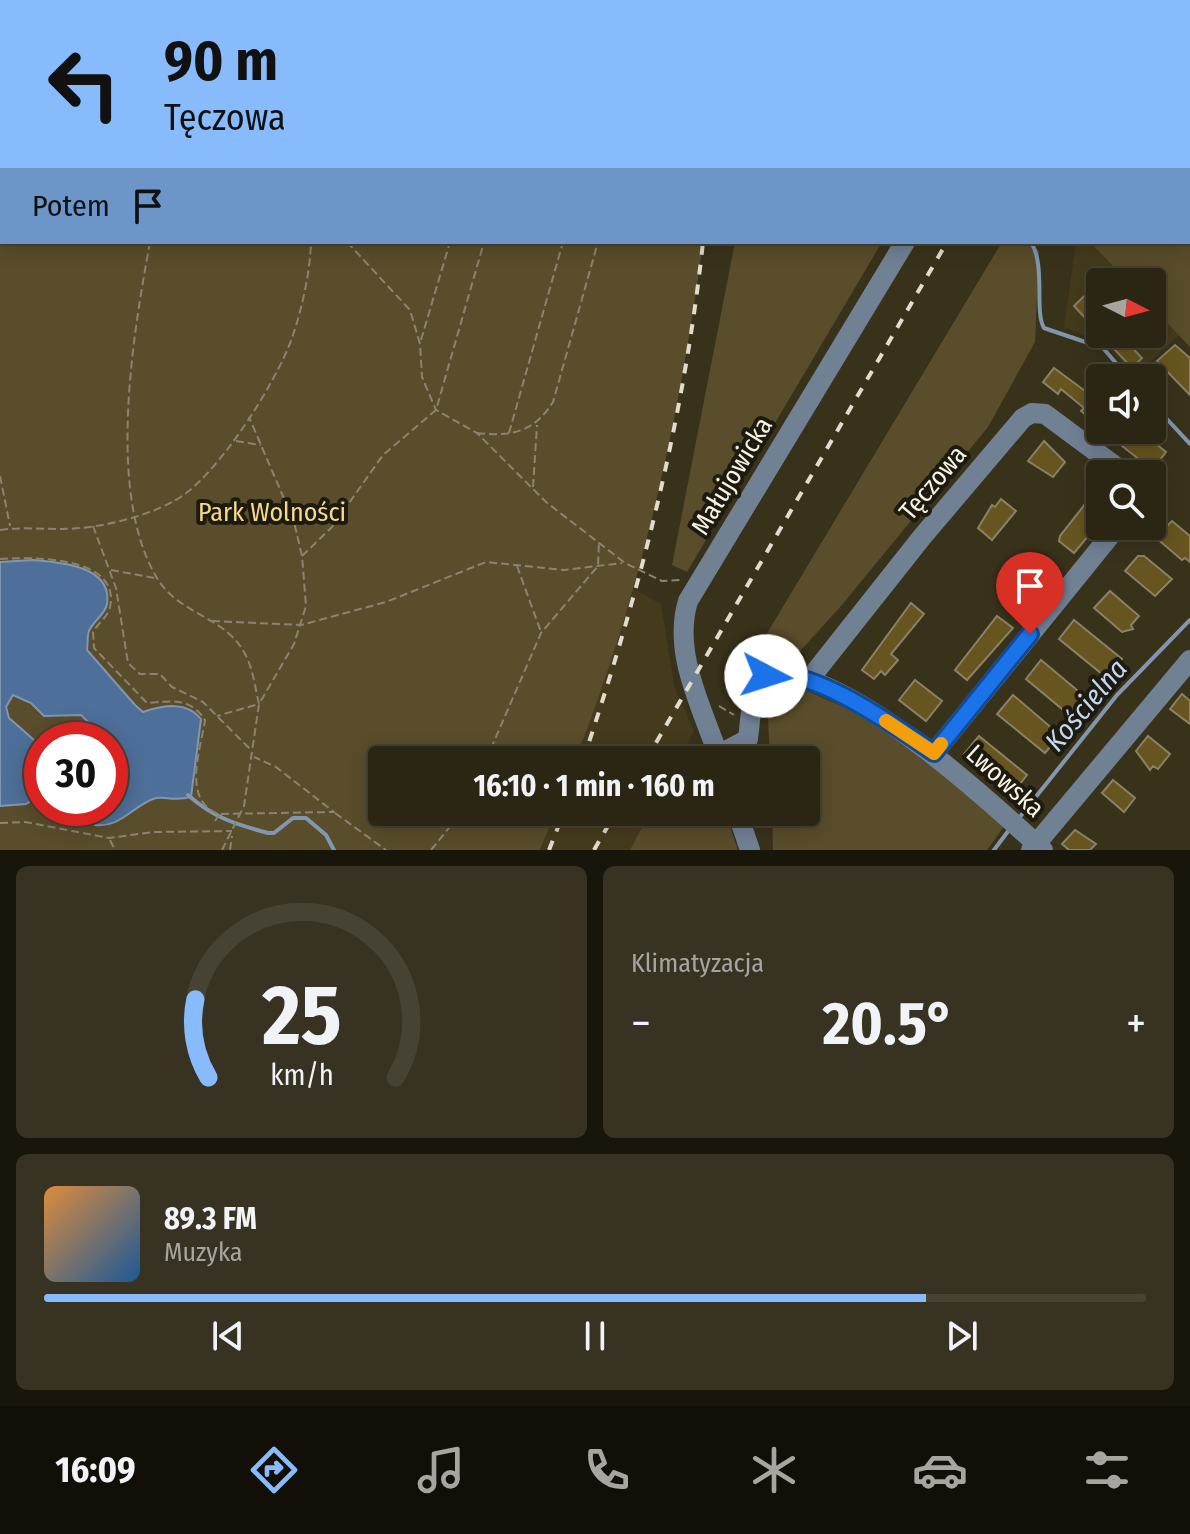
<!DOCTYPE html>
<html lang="pl">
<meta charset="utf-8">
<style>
:root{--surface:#2b2614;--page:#373222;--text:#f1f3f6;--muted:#a6a5a0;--line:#474334;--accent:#87bbfb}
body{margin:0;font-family:"Fira Sans Condensed",sans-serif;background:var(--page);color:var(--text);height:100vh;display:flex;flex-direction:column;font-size:30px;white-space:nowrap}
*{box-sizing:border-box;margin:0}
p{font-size:26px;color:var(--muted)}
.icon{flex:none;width:44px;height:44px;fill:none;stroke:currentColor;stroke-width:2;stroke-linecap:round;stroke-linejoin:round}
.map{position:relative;height:850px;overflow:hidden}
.side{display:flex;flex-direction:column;gap:16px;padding:16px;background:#18150b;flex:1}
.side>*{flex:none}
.guide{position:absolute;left:0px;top:0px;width:1190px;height:244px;box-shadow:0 4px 20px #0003,0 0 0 2px var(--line);background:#87bbfb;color:#111;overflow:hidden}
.needle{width:52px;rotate:96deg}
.buttons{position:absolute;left:1086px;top:268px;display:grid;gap:16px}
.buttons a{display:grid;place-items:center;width:80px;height:80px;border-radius:8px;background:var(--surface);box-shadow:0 4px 20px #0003,0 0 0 2px var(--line);font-size:40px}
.speed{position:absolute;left:24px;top:722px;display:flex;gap:16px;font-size:40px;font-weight:700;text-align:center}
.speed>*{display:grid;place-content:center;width:104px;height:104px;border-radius:50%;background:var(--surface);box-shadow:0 4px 20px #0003,0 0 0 2px var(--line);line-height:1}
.speed .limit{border:12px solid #d22;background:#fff;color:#111}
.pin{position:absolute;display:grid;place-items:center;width:68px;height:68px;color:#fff;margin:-82px -34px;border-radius:50% 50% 50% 0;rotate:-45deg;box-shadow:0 0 8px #0007}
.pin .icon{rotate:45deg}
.me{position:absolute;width:88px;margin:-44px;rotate:95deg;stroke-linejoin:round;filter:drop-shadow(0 0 6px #0008)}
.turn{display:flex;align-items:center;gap:28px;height:168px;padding:0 32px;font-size:36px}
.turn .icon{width:104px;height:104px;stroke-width:2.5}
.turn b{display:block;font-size:56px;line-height:68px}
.then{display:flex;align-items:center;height:76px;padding:0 32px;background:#0003;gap:16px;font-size:30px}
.big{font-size:60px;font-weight:700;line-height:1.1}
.side .widget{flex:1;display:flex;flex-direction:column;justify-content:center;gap:12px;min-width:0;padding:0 28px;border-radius:12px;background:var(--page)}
.side .dial{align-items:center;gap:0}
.dial svg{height:208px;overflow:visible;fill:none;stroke:var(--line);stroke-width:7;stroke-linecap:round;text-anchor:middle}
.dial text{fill:var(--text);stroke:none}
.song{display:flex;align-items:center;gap:24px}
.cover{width:96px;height:96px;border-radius:12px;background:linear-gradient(135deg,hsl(30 70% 55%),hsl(210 70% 35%))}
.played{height:8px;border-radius:4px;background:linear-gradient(90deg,var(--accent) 80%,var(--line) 80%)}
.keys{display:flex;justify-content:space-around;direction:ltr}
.heat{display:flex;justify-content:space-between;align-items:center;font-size:44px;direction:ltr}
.side .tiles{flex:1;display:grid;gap:16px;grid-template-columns:1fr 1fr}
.widget:last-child{grid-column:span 2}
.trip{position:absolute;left:368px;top:746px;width:452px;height:80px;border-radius:8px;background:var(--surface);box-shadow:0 4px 20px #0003,0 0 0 2px var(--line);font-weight:700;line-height:80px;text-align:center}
.dock{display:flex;height:128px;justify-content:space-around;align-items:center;background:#110f08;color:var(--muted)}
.dock .icon{width:56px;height:56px}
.dock .on{color:var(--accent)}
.dock b{font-size:36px;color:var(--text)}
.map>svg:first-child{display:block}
</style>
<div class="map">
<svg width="1190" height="850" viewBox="0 0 1190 850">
<rect width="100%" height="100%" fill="#39321b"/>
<g fill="#453b1c">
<path d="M 1076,242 L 1090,242 L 1128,282 L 1100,282 L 1100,334 L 1152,334 L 1152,307 L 1179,335 L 1135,376 L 1104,344 L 1064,327 Z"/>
<path d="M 616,579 L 661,604 L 675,689 L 694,731 L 679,760 L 552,760 Z"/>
<path d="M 534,812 L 651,812 L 631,850 L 520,850 Z"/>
</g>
<g fill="#594d2b" fill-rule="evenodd">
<path d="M 0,0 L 715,0 L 2,2 L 2,242 L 703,242 C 680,418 641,594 575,760 L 382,760 L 382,812 L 555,812 L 540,850 L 0,850 ZM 42,740 L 110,740 L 110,808 L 42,808 Z"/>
<path d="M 1125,0 L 1190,0 L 1190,347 L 1152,307 L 1152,282 L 1128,282 L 1090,242 L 1188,242 L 1188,2 Z"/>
<path d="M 735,242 L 882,242 L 687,572 L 672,565 Z"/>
<path d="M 1002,242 L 1028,242 L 1039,251 L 1035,342 L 988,427 L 841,606 L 793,659 L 763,640 Z"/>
<path d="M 789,683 L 882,724 L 1005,825 L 987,850 L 773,850 L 772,812 L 806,812 L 806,760 L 770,760 L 767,698 Z"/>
<path d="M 650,812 L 725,812 L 738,850 L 630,850 Z"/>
</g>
<path fill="#4e6f99" stroke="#8197b0" stroke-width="2" d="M 33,560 C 57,562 113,565 107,604 C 105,615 93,621 89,631 C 87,636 88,644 87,650 L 135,705 L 143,712 C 164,705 187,701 201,719 L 191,797 C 173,802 163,795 153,799 C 132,807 120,828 95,825 L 88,808 L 110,808 L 110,740 L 87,740 L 88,722 L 81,715 L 44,716 L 31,703 L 13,695 L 6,707 L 9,718 L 42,747 L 42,794 L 26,804 L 0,806 L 0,562 Z"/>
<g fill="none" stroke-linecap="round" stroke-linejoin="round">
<g stroke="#8197b0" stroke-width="4">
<path d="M 772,0 L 774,2"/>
<path d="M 1031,242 C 1046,266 1034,311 1044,328 L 1103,348 L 1129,378"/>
<path d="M 1152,403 L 1190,444"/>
<path d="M 188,795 C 214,818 235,824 268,833 L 274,833 L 293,818 L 306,818 L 326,835 L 334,850"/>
<path d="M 1019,818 L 1117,695 L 1190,620"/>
<path d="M 994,850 L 1009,830"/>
</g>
</g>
<g fill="#66551e" stroke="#8a8168" stroke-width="2">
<path d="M 1114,267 L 1128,282 L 1100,282 L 1100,300 L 1093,307 L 1100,314 L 1100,334 L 1074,306 Z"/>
<path d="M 1100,334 L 1119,334 L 1142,358 L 1132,368 Z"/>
<path d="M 1175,345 L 1190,358 L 1190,395 L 1157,361 Z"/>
<path d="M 1054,368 L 1100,402 L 1100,427 L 1081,411 L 1084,408 L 1061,389 L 1058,394 L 1043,382 Z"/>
<path d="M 1126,430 L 1139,430 L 1166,452 L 1156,465 L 1151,469 L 1121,445 L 1128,435 Z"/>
<path d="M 1044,441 L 1065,462 L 1053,477 L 1028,461 Z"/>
<path d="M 1100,485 L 1100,522 L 1074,553 L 1059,541 L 1060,536 Z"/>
<path d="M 1001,499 L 1016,511 L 992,540 L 978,528 L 992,505 L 995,507 Z"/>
<path d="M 1172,521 L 1190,536 L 1190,562 L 1185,558 L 1182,560 L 1155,537 Z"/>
<path d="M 1138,556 L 1144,556 L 1172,579 L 1155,596 L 1125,571 Z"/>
<path d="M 1033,565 L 1052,580 L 1032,604 L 1014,590 Z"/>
<path d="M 1110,591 L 1139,616 L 1131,625 L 1133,629 L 1122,632 L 1094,608 Z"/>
<path d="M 911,603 L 924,614 L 891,654 L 898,660 L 885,675 L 881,671 L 874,679 L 862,670 Z"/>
<path d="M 997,616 L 1013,628 L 967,680 L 955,670 Z"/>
<path d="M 1074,620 L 1122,659 L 1107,678 L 1059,639 Z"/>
<path d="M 1041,660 L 1089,700 L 1073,718 L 1026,679 Z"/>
<path d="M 915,680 L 942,701 L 926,721 L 899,700 Z"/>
<path d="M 1182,694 L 1190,701 L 1190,724 L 1170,709 Z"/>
<path d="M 1013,695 L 1060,735 L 1045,753 L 997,714 Z"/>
<path d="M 979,736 L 1027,775 L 1012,794 L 964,754 Z"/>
<path d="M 1148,736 L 1170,754 L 1158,769 L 1153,766 L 1150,770 L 1136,751 Z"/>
<path d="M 1113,780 L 1135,798 L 1124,812 L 1102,793 Z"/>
<path d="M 1075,830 L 1096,844 L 1090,850 L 1069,850 L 1062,844 Z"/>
</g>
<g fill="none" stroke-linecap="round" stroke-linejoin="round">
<g stroke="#8a8471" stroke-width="2" stroke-dasharray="8 4" stroke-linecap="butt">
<path d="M 209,0 L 211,2"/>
<path d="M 27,2 L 31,0"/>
<path d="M 200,2 L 200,0"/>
<path d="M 295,2 L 295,0"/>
<path d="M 555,2 L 556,0"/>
<path d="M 626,2 L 627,0"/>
<path d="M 0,14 L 2,13"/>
<path d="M 0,112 L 2,114"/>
<path d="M 150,242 C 133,335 106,493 157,578 C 178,614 224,616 244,652 C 253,667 255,688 259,704 L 217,716"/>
<path d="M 347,242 L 410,310 L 420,344 L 422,377 L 436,410 L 477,433 L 546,502 L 625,563 L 662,581 L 680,580"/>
<path d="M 421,340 L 450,242"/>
<path d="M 477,433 C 512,437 534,432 553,402 L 598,242"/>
<path d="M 509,433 L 563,242"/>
<path d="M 236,441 L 261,445"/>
<path d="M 0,476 L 10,526"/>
<path d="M 533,487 L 537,425"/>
<path d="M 93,526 L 116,588 L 128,663 L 140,674 L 160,674 L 172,687 L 203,702 L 252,751"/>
<path d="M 0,530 C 20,527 41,529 61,529 C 96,529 143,518 174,501 C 216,479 276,383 292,338 C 302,309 310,273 311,242"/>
<path d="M 302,556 L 332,527 L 383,455 L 436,410 L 484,242"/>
<path d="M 0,559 C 30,557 121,555 110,607 C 108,617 98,623 93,632 L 94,648 L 147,703 C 172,701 190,697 205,720 C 201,749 181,801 219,814 L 334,812 L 276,767 L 254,757"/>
<path d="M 517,566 L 541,632"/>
<path d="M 111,570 L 155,578"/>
<path d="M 212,621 L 301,625 L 386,602 L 486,562 L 564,570 L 622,563"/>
<path d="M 719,706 L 734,715"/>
<path d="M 486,760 L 541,633 L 598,566 L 599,541"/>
<path d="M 335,813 L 386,850"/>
<path d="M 215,821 L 219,815"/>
<path d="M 0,823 L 25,822 L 109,838 L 153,832 L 232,831"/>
<path d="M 110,840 L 115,850"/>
<path d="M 222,850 L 244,806 L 259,704 L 294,644 L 306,606 L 302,556 L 294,522 L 249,417"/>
<path d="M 230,850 L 232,836"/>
<path d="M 431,850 L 462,812"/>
</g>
<g stroke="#718194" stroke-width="20">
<path d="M 1051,2 L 1053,0"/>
<path d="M 808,681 L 922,537 L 1023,418 L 1032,413 L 1045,414 L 1126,474"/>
<path d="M 934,753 L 1118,526"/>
<path d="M 718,755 L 748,739 L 753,693 L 766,676 C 837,659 992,803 1043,850"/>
<path d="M 720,760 C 703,709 672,654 688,601 L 905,242"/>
<path d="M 737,812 L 750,850"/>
<path d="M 1031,850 L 1190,660"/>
</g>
<g stroke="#e1dccd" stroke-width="4" stroke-dasharray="10 10" stroke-linecap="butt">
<path d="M 717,0 L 717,2"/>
<path d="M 1086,2 L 1088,0"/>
<path d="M 583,760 C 640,591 684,420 703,242"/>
<path d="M 646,760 L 947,242"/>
<path d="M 549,850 L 564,812"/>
<path d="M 594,850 L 616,812"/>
</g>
</g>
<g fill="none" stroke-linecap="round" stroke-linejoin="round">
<g stroke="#114b97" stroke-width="20">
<path id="route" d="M 766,676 C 811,665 896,727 934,753 L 1030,634"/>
</g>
<use href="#route" stroke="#1a73e8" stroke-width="14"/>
<path stroke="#f59e0b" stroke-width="14" d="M 886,721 L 934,753 L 941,744"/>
</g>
<g text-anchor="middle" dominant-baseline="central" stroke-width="8" stroke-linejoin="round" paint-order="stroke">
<g font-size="26" fill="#f8f3e5" stroke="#1d1a10">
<text transform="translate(732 476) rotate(-59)">Małujowicka</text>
<text transform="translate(933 483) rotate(-50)">Tęczowa</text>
<text transform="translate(1005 781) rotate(42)">Lwowska</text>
</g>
<g font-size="26" fill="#f5da87" stroke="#1d1a10">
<text x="272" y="512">Park Wolności</text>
</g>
<g font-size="28" font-style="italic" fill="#c4d8f3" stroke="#1d1a10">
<text transform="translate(1086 705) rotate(-50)">Kościelna</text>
</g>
</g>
</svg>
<div class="buttons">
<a><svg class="needle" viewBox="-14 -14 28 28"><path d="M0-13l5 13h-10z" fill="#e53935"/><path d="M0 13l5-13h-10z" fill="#a6a5a0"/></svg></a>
<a><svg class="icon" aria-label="sound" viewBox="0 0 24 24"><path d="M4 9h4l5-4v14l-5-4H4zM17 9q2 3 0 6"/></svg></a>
<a><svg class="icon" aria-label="search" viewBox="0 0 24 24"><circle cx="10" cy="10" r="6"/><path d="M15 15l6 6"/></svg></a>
</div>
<div class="speed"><div class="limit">30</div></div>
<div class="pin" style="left:1030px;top:634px;background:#d93025"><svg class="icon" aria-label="arrive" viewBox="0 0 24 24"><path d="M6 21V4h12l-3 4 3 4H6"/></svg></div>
<svg class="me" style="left:766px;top:676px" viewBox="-20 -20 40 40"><circle r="19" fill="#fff"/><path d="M0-13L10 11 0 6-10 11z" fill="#1a73e8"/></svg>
<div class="trip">16:10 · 1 min · 160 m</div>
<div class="guide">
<div class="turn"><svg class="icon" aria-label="left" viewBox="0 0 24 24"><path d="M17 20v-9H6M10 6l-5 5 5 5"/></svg><div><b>90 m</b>Tęczowa</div></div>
<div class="then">Potem<svg class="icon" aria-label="arrive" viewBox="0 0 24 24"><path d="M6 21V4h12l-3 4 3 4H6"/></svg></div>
</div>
</div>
<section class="side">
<div class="tiles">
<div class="widget dial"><svg viewBox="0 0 100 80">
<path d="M14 69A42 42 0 1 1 86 69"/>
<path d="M14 69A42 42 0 0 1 9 39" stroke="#87bbfb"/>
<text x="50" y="56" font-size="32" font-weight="700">25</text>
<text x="50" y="72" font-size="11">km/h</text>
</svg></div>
<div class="widget"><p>Klimatyzacja</p>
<div class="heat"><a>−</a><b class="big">20.5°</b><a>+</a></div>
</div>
<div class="widget">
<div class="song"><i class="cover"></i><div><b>89.3 FM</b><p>Muzyka</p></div></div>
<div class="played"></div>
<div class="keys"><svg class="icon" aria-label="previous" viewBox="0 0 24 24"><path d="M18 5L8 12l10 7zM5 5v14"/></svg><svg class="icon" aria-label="pause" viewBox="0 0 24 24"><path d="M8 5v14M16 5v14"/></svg><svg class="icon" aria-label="next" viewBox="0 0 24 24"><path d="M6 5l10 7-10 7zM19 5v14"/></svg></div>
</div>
</div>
</section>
<nav class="dock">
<b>16:09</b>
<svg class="icon on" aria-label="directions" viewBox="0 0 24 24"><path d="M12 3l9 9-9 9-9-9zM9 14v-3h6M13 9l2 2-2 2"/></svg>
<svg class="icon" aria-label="music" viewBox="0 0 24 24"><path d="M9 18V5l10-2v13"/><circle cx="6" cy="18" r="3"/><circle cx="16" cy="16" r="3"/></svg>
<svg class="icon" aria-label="phone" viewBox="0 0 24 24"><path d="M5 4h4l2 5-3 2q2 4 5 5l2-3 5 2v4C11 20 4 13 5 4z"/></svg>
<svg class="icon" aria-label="climate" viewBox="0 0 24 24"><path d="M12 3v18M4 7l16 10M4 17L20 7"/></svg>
<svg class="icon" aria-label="car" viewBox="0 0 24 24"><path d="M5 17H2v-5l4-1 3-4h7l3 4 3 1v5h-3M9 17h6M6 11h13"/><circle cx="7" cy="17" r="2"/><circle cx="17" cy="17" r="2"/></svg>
<svg class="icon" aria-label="filters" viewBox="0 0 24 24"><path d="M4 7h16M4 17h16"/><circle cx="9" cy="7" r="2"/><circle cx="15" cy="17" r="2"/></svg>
</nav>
